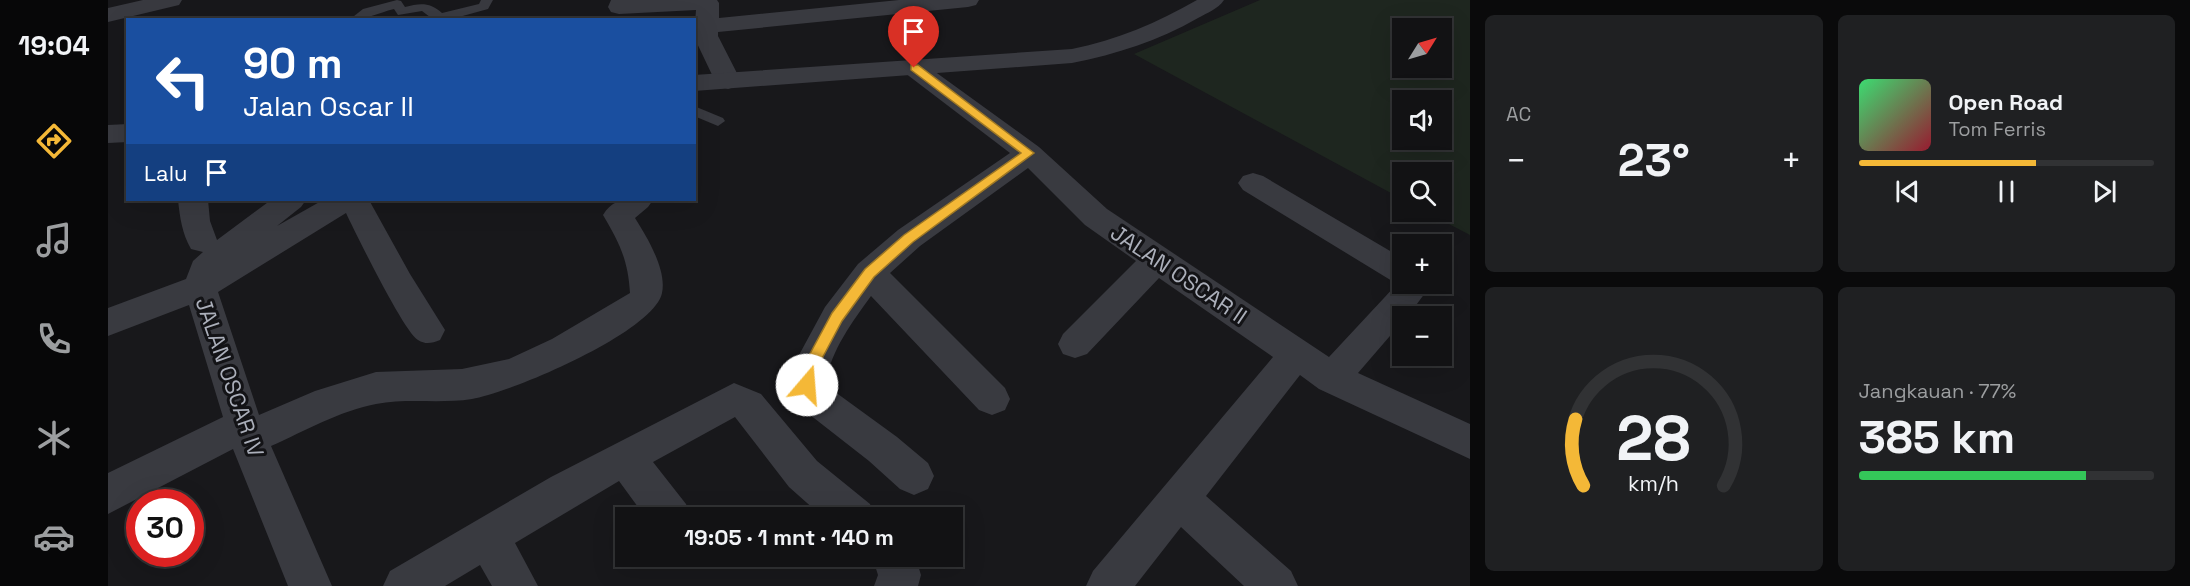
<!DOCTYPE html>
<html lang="id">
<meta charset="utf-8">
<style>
:root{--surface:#121214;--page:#1f2022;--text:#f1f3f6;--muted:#9c9ea0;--line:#313234;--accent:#f4b837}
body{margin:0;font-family:"Space Grotesk",sans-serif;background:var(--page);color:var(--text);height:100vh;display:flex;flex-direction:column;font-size:22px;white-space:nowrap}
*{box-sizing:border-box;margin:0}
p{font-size:20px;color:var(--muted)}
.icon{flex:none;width:33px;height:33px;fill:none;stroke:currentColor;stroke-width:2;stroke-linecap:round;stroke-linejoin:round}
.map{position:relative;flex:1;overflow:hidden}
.sheet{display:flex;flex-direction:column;gap:15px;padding:15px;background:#0a0a0b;width:720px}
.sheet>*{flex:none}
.hud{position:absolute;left:18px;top:18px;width:570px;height:183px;border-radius:0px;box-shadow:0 6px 24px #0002,0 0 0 2px var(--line);background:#1a4fa0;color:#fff;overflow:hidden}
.needle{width:39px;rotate:53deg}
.tools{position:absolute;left:1284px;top:18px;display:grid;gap:12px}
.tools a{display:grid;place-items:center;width:60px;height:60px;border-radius:0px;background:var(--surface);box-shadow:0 6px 24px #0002,0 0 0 2px var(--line);font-size:30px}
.speed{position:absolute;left:18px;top:489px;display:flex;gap:12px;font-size:30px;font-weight:700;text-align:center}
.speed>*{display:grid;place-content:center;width:78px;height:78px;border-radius:50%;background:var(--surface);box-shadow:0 6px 24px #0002,0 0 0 2px var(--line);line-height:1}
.speed .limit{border:9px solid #d22;background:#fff;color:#111}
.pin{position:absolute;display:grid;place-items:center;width:51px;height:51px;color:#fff;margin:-62px -26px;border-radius:50% 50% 50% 0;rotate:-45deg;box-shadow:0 0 6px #0007}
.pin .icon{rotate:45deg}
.me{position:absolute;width:66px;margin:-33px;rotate:18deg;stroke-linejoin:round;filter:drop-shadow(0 0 4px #0008)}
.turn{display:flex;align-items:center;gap:21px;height:126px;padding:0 18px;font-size:27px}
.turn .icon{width:78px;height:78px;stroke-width:2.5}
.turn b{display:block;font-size:42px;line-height:51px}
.then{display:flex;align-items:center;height:57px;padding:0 18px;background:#0003;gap:12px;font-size:22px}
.big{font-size:45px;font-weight:800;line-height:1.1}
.sheet .widget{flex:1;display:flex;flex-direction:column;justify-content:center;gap:9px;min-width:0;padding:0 21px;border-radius:9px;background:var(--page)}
.sheet .dial{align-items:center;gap:0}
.dial svg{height:156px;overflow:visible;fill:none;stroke:var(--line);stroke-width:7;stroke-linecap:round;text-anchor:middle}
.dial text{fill:var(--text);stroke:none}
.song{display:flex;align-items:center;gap:18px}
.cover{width:72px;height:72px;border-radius:9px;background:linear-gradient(135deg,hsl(140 70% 55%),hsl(350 70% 35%))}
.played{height:6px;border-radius:3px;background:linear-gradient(90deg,var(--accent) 60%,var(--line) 60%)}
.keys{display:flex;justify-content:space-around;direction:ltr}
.heat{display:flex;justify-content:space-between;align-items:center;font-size:33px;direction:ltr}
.charge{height:9px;border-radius:4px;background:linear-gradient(90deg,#34c759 77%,var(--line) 0)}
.sheet .tiles{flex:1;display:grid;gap:15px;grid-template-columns:repeat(2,1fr)}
.trip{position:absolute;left:507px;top:507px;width:348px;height:60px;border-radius:0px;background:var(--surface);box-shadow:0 6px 24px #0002,0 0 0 2px var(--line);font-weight:800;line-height:60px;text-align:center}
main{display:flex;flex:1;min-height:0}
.tab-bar{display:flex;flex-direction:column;width:108px;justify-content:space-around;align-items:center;background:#070708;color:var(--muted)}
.tab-bar .icon{width:42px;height:42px}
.tab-bar .current{color:var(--accent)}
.tab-bar b{font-size:27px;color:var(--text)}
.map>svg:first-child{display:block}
</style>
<main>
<nav class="tab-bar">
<b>19:04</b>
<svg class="icon current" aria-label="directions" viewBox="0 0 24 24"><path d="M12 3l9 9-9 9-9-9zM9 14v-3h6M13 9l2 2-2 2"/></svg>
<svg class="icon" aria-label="music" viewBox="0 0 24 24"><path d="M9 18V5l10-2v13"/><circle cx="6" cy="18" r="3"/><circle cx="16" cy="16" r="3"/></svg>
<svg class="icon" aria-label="phone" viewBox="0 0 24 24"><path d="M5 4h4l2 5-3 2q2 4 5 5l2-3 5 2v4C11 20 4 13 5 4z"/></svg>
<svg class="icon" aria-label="climate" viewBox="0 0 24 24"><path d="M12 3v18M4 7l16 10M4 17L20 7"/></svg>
<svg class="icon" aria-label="car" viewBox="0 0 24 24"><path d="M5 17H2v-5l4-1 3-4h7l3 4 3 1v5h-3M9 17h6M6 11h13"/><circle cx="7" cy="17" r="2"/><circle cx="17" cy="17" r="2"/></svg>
</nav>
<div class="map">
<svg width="1362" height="586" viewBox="0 0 1362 586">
<rect width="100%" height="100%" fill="#18181b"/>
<path fill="#1e261f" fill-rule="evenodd" d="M 1152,0 L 1362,0 L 1362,235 L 1318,212 L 1334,212 L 1334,172 L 1294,172 L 1294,199 L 1026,54 ZM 1294,28 L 1334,28 L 1334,68 L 1294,68 ZM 1294,100 L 1334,100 L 1334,140 L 1294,140 Z"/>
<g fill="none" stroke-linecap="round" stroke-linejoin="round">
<path stroke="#3f4147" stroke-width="3" stroke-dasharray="2 4" stroke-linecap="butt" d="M 424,20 L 427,19"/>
<g fill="#393a40" fill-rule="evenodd">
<path d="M 289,0 L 293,1 L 297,7 C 312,3 322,2 334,13 L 371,4 L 373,0 L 385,0 L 380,9 L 340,20 L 326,20 L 314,11 L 290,15 L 286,9 C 270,13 257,20 241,20 L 255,9 Z"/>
<path d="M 586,106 L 615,118 L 617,121 L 610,126 L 586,116 Z"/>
</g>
<g fill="#393a40" fill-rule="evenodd">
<path d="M 35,0 L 74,0 L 71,5 L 0,22 L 0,8 Z"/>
<path d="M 503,0 L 609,0 L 611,3 L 611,18 L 791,0 L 871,0 L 868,5 L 860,7 L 610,32 L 610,36 L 633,81 L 629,86 L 620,89 L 611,86 L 607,81 L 586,37 L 588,10 L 511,14 L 503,12 L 500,7 Z"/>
<path d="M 806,61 L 815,63 L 931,147 L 999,209 L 1221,357 L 1289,284 L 1135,190 L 1130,183 L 1135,176 L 1145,173 L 1155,176 L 1294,258 L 1294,284 L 1321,284 L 1320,289 L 1300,316 L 1294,316 L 1294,322 L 1250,373 L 1362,424 L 1362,459 L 1211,389 L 1192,375 L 1098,496 L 1183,571 L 1190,586 L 1136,586 L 1073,527 L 1027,586 L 978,586 L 985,571 L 1165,357 L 1051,278 L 979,354 L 967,358 L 955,354 L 950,344 L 955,334 L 1028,261 L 977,225 L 920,168 L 812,246 L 782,273 L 897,388 L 902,399 L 897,410 L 884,415 L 871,410 L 763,296 C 745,321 723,350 718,382 L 723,389 L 789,437 L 820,463 L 826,476 L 820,489 L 806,495 L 792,489 L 761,461 L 697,411 L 681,385 L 684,368 L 717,307 L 750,264 L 790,230 L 902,153 L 797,73 L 794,68 L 797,63 Z"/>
<path d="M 70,200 L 100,200 L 102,221 L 109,240 L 163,200 L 198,200 L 193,207 L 169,226 L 215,200 L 261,200 L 302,274 L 337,330 L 332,340 C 324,343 318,345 310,340 C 296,332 248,234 238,213 L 110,292 L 151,415 L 207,391 L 268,372 L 354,369 L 401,359 L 444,339 L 522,293 C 520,260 512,244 495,215 C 506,196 525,198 545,200 L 540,207 L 527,218 C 539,237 559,270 554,293 C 546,332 402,393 364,399 C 332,404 299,398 268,404 C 231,411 197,431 163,446 L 224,586 L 180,586 L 125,449 L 0,514 L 0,473 L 115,417 L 81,305 L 0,336 L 0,308 L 78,279 L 85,261 L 95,252 L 83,249 C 74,233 72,218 70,200 Z"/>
<path d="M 626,383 L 653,394 L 709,461 L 762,504 L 767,518 L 716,518 L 681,487 L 627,417 L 545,462 L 578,504 L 583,518 L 538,518 L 511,481 L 407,543 L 430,586 L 384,586 L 372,565 L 337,586 L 275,586 L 282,571 L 443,477 Z"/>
<path d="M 764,556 L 807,556 L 813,575 L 810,586 L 766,586 L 770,575 Z"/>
</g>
<g fill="#393a40" fill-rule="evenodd">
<path d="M 1089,0 L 1116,0 C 1110,9 1099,13 1090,18 C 1050,41 1009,54 964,63 L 586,91 L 586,75 L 964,49 C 1009,40 1049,23 1089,0 Z"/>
<path d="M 20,124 L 20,142 L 0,143 L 0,125 Z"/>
</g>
</g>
<path fill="#f4b837" stroke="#9f7824" stroke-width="1.5" d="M 803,65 L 810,65 L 926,153 L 805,242 L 766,277 L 734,321 L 709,368 L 704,389 L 699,391 L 693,389 L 691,385 L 697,363 L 724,313 L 757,269 L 796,235 L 913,153 L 803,70 Z"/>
<g text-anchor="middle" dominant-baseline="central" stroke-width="6" stroke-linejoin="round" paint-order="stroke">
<g font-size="22" fill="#abafba" stroke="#131316">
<text transform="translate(1071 274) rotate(34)">JALAN OSCAR II</text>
<text transform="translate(122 377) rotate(71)">JALAN OSCAR IV</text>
</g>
</g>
</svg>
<div class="tools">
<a><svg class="needle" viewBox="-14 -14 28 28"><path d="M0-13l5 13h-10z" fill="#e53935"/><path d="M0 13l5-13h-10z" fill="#9c9ea0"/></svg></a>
<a><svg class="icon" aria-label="sound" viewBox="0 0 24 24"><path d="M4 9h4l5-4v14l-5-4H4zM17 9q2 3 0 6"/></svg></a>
<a><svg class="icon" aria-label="search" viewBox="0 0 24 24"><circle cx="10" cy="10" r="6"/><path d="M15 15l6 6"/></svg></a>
<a>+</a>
<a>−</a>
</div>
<div class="speed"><div class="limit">30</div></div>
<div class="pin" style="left:806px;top:68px;background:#d93025"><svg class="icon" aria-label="arrive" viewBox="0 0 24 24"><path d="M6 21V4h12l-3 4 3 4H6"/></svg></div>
<svg class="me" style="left:699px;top:385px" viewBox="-20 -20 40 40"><circle r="19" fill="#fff"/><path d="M0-13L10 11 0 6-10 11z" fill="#f4b837"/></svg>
<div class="trip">19:05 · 1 mnt · 140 m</div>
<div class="hud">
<div class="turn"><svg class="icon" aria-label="left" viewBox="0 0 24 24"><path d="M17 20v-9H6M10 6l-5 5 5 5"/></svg><div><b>90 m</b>Jalan Oscar II</div></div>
<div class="then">Lalu<svg class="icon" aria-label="arrive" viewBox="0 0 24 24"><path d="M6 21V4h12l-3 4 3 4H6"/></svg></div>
</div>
</div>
<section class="sheet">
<div class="tiles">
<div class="widget"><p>AC</p>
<div class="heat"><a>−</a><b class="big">23°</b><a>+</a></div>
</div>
<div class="widget">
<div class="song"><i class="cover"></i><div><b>Open Road</b><p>Tom Ferris</p></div></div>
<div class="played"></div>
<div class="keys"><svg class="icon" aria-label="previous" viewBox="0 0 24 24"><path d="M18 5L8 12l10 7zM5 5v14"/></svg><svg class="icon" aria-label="pause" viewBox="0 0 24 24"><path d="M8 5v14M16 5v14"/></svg><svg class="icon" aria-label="next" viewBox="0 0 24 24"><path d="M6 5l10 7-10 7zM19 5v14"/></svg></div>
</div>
<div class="widget dial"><svg viewBox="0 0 100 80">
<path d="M14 69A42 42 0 1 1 86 69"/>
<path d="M14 69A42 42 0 0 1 10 35" stroke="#f4b837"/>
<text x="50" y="56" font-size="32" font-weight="700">28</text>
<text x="50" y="72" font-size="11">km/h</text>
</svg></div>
<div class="widget"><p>Jangkauan · 77%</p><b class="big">385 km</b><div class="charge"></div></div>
</div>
</section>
</main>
